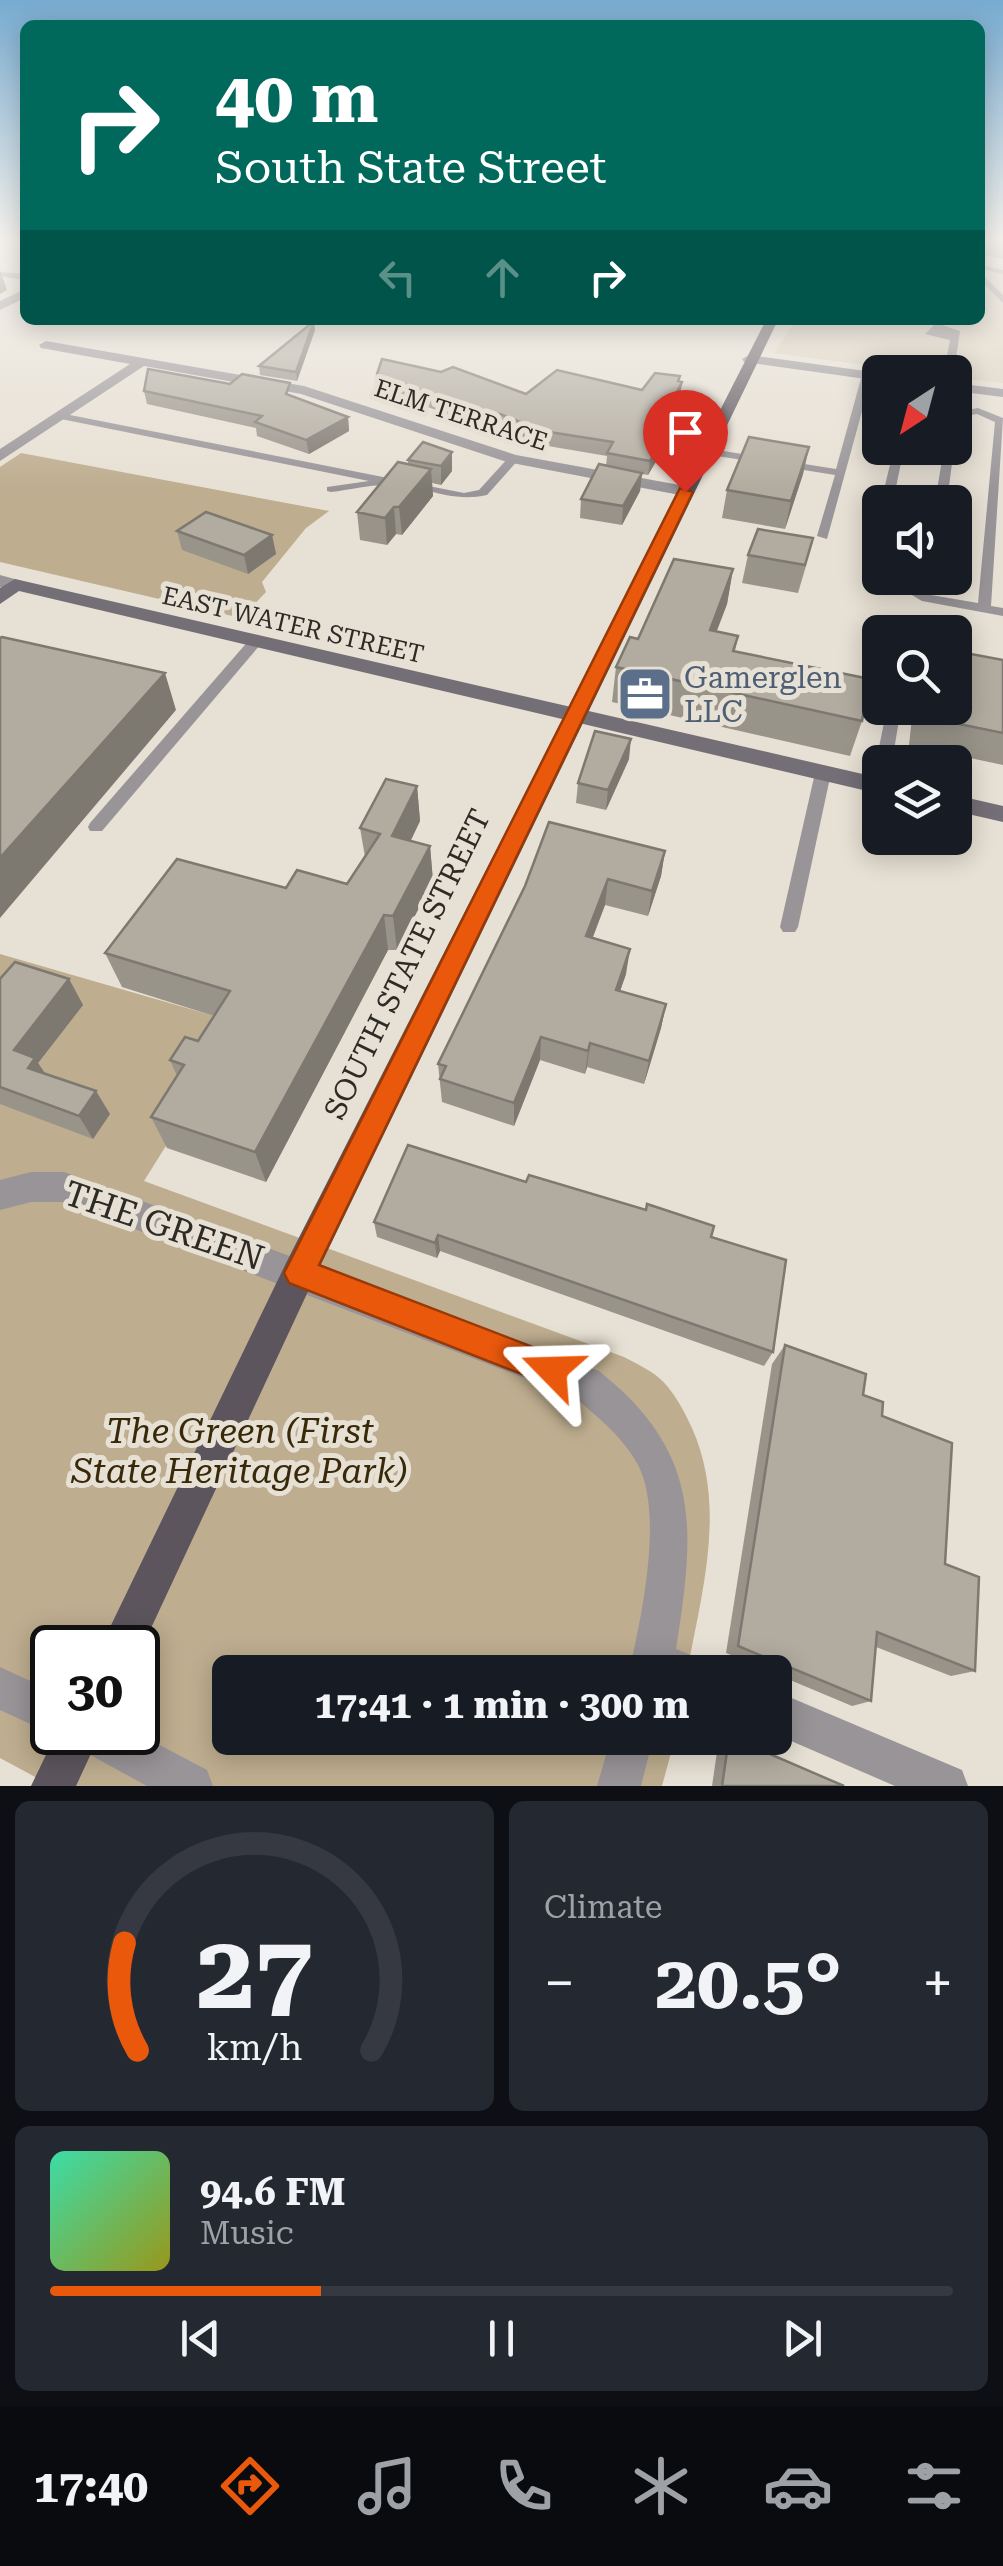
<!DOCTYPE html>
<meta charset="utf-8">
<style>
:root{--surface:#171b24;--page:#242831;--text:#f1f3f6;--muted:#9ea1a6;--line:#363941;--accent:#ea580c}
body{margin:0;font-family:"Roboto Serif",serif;background:var(--page);color:var(--text);height:100vh;display:flex;flex-direction:column;font-size:38px;white-space:nowrap}
*{box-sizing:border-box;margin:0}
p{font-size:32px;color:var(--muted)}
.icon{flex:none;width:55px;height:55px;fill:none;stroke:currentColor;stroke-width:2;stroke-linecap:round;stroke-linejoin:round}
.map{position:relative;height:1786px;overflow:hidden}
.sheet{display:flex;flex-direction:column;gap:15px;padding:15px;background:#0d0f14;flex:1}
.sheet>*{flex:none}
.hud{position:absolute;left:20px;top:20px;width:965px;height:305px;border-radius:15px;box-shadow:0 5px 25px #0003;background:#00695c;color:#fff;overflow:hidden}
.needle{width:65px;rotate:216deg}
.tools{position:absolute;left:862px;top:355px;display:grid;gap:20px}
.tools a{display:grid;place-items:center;width:110px;height:110px;border-radius:15px;background:var(--surface);box-shadow:0 5px 25px #0003;font-size:50px}
.speed{position:absolute;left:30px;top:1625px;display:flex;gap:20px;font-size:50px;font-weight:700;text-align:center}
.speed>*{display:grid;place-content:center;width:130px;height:130px;border-radius:50%;background:var(--surface);box-shadow:0 5px 25px #0003;line-height:1}
.speed .limit{border:5px solid #111;border-radius:15px;background:#fff;color:#111}
.pin{position:absolute;display:grid;place-items:center;width:85px;height:85px;color:#fff;margin:-102px -42px;border-radius:50% 50% 50% 0;rotate:-45deg;box-shadow:0 0 10px #0007}
.pin .icon{rotate:45deg}
.me{position:absolute;width:110px;margin:-55px;rotate:292deg;stroke-linejoin:round;filter:drop-shadow(0 0 8px #0008)}
.turn{display:flex;align-items:center;gap:35px;height:210px;padding:0 30px;font-size:45px}
.turn .icon{width:130px;height:130px;stroke-width:2.5}
.turn b{display:block;font-size:70px;line-height:85px}
.lanes{display:flex;align-items:center;height:95px;padding:0 30px;background:#0003;justify-content:center;gap:50px;direction:ltr}
.lanes .off{opacity:.35}
.big{font-size:75px;font-weight:700;line-height:1.1}
.sheet .card{flex:1;display:flex;flex-direction:column;justify-content:center;gap:15px;min-width:0;padding:0 35px;border-radius:15px;background:var(--page)}
.sheet .dial{align-items:center;gap:0}
.dial svg{height:260px;overflow:visible;fill:none;stroke:var(--line);stroke-width:7;stroke-linecap:round;text-anchor:middle}
.dial text{fill:var(--text);stroke:none}
.song{display:flex;align-items:center;gap:30px}
.cover{width:120px;height:120px;border-radius:15px;background:linear-gradient(135deg,hsl(160 70% 55%),hsl(60 70% 35%))}
.played{height:10px;border-radius:5px;background:linear-gradient(90deg,var(--accent) 30%,var(--line) 30%)}
.keys{display:flex;justify-content:space-around;direction:ltr}
.heat{display:flex;justify-content:space-between;align-items:center;font-size:55px;direction:ltr}
.sheet .tiles{flex:1;display:grid;gap:15px;grid-template-columns:1fr 1fr}
.card:last-child{grid-column:span 2}
.trip{position:absolute;left:212px;top:1655px;width:580px;height:100px;border-radius:15px;background:var(--surface);box-shadow:0 5px 25px #0003;font-weight:700;line-height:100px;text-align:center}
.dock{display:flex;height:160px;justify-content:space-around;align-items:center;background:#090b0e;color:var(--muted)}
.dock .icon{width:70px;height:70px}
.dock .on{color:var(--accent)}
.dock b{font-size:45px;color:var(--text)}
.map>svg:first-child{display:block}
</style>
<div class="map">
<svg width="1003" height="1786" viewBox="0 0 1003 1786">
<rect width="100%" height="100%" fill="#e7e0d4"/>
<path fill="#ddd3c0" d="M 980,239 L 1003,239 L 1003,383 L 955,378 L 955,372 L 917,372 L 774,353 L 796,320 L 980,320 Z"/>
<g fill="#bead8f" fill-rule="evenodd">
<path d="M 21,453 L 329,511 L 306,528 L 262,582 L 266,592 L 241,618 L 0,562 L 0,467 Z"/>
<path d="M 0,954 L 242,1024 L 144,1181 L 624,1357 C 635,1363 648,1369 658,1377 C 673,1389 684,1411 692,1428 C 727,1507 702,1591 687,1672 L 230,1672 L 230,1738 L 675,1738 L 662,1786 L 52,1786 L 0,1758 ZM 52,1648 L 138,1648 L 138,1732 L 52,1732 Z"/>
</g>
<g fill="none" stroke-linecap="round" stroke-linejoin="round">
<g fill="#989498" fill-rule="evenodd">
<path d="M 980,265 L 1003,270 L 1003,274 L 980,269 Z"/>
<path d="M 0,272 L 25,274 L 25,280 L 0,276 Z"/>
<path d="M 980,272 L 1003,295 L 1003,303 L 980,280 Z"/>
<path d="M 936,323 L 960,331 L 954,372 L 944,372 L 950,340 L 925,334 Z"/>
<path d="M 867,372 L 872,375 L 827,539 L 817,536 L 835,475 L 705,454 L 700,451 L 705,448 L 836,469 L 862,375 Z"/>
<path d="M 978,408 L 1003,418 L 991,606 L 1003,608 L 1003,616 L 922,601 L 883,578 L 898,578 L 931,595 L 978,603 L 995,422 L 977,414 L 955,418 L 955,412 Z"/>
<path d="M 60,413 L 464,493 L 479,490 L 509,457 L 519,459 L 487,495 C 447,504 421,483 386,485 C 368,485 349,490 331,492 L 327,491 L 327,487 L 369,481 L 56,418 L 55,416 Z"/>
<path d="M 894,448 L 904,448 L 893,502 L 881,502 Z"/>
<path d="M 944,448 L 954,448 L 947,502 L 935,502 Z"/>
<path d="M 880,528 L 880,574 L 876,573 L 868,561 L 874,532 Z"/>
<path d="M 255,638 L 260,639 L 260,645 L 102,831 L 90,831 L 88,827 L 90,823 L 250,639 Z"/>
<path d="M 887,708 L 901,708 L 892,762 L 880,762 L 880,766 L 876,762 Z"/>
<path d="M 823,768 L 831,773 L 798,927 L 795,932 L 783,932 L 780,927 L 815,773 Z"/>
</g>
<g fill="#989498" fill-rule="evenodd">
<path d="M 25,289 L 25,298 L 0,310 L 0,301 Z"/>
<path d="M 46,341 L 304,386 L 516,455 L 685,486 L 693,491 L 685,496 L 507,462 L 301,394 L 144,366 L 0,461 L 0,449 L 130,364 L 41,348 L 39,345 Z"/>
<path d="M 749,355 L 880,373 L 880,381 L 744,362 L 742,359 Z"/>
<path d="M 955,383 L 1003,389 L 1003,397 L 955,391 Z"/>
<path d="M 0,575 L 22,581 L 24,585 L 15,591 L 0,587 Z"/>
<path d="M 31,1172 L 64,1172 L 599,1371 C 702,1453 695,1528 676,1649 L 696,1657 L 702,1672 L 629,1672 C 641,1620 664,1514 638,1465 C 623,1437 598,1417 574,1397 L 64,1202 L 31,1202 L 0,1210 L 0,1180 Z"/>
<path d="M 0,1667 L 52,1691 L 52,1732 L 56,1732 L 52,1734 L 0,1710 Z"/>
<path d="M 775,1691 L 962,1770 L 968,1786 L 895,1786 L 775,1734 Z"/>
<path d="M 70,1732 L 135,1732 L 207,1770 L 213,1786 L 147,1786 L 76,1747 Z"/>
<path d="M 611,1738 L 653,1738 L 641,1786 L 597,1786 Z"/>
</g>
<g fill="#746f76" fill-rule="evenodd">
<path d="M 15,579 L 880,778 L 880,794 L 19,591 L 0,604 L 0,588 Z"/>
<path d="M 955,795 L 1003,806 L 1003,822 L 955,811 Z"/>
</g>
<g fill="#5c555d" fill-rule="evenodd">
<path d="M 766,320 L 778,320 L 311,1285 L 138,1656 L 138,1648 L 100,1648 L 287,1261 Z"/>
<path d="M 57,1732 L 101,1732 L 76,1786 L 31,1786 Z"/>
</g>
</g>
<g fill="#99948a">
<path d="M 988,239 L 1003,239 L 1003,259 L 984,255 Z"/>
<path d="M 315,330 L 297,381 L 260,375 L 259,366 Z"/>
<path d="M 377,374 L 526,394 L 642,390 L 682,382 L 680,396 L 660,438 L 662,438 L 661,453 L 648,475 L 642,474 L 640,491 L 622,525 L 580,518 L 581,499 L 606,466 L 607,456 L 542,445 L 500,428 L 475,425 L 378,388 Z"/>
<path d="M 144,391 L 292,396 L 348,417 L 349,431 L 309,454 L 257,436 L 256,428 L 147,404 Z"/>
<path d="M 423,442 L 452,471 L 441,485 L 432,483 L 433,496 L 402,535 L 396,534 L 387,545 L 360,540 L 357,512 L 408,464 L 408,460 Z"/>
<path d="M 809,447 L 803,474 L 785,529 L 722,518 L 727,490 Z"/>
<path d="M 758,529 L 806,566 L 798,593 L 742,583 L 748,555 Z"/>
<path d="M 177,531 L 272,535 L 276,554 L 248,574 L 182,550 Z"/>
<path d="M 733,569 L 727,604 L 716,632 L 738,636 L 735,651 L 862,721 L 850,756 L 612,702 L 616,667 L 638,639 Z"/>
<path d="M 1003,660 L 1003,765 L 909,745 L 913,708 L 955,708 Z"/>
<path d="M 629,759 L 606,810 L 576,803 L 578,783 Z"/>
<path d="M 417,786 L 420,821 L 410,841 L 430,846 L 433,881 L 397,950 L 388,950 L 266,1182 L 167,1148 L 151,1117 L 177,1076 L 170,1060 L 198,1041 L 214,1016 L 122,987 L 105,953 L 286,888 L 347,884 L 365,857 L 360,828 Z"/>
<path d="M 665,851 L 661,876 L 648,916 L 605,905 L 592,938 L 626,974 L 620,991 L 666,1004 L 661,1028 L 644,1084 L 587,1067 L 585,1074 L 540,1060 L 514,1126 L 442,1102 L 438,1064 L 525,886 Z"/>
<path d="M 0,979 L 69,979 L 83,1005 L 38,1063 L 45,1074 L 110,1114 L 93,1139 L 0,1104 Z"/>
<path d="M 374,1222 L 711,1237 L 773,1352 L 764,1366 L 440,1251 L 437,1258 L 377,1237 Z"/>
<path d="M 785,1345 L 863,1395 L 882,1416 L 945,1564 L 975,1671 L 951,1676 L 876,1647 L 871,1701 L 852,1706 L 726,1653 L 772,1364 Z"/>
<path d="M 719,1738 L 733,1738 L 844,1786 L 712,1786 Z"/>
</g>
<g fill="#7d7870">
<path d="M 0,270 L 7,290 L 0,294 Z"/>
<path d="M 314,321 L 315,330 L 297,381 L 296,372 Z"/>
<path d="M 680,376 L 679,389 L 682,382 L 680,396 L 653,451 L 655,437 Z"/>
<path d="M 348,417 L 349,431 L 309,454 L 306,440 Z"/>
<path d="M 662,438 L 661,453 L 648,475 L 650,461 Z"/>
<path d="M 809,447 L 803,474 L 785,529 L 791,501 Z"/>
<path d="M 452,452 L 452,471 L 441,485 L 441,466 Z"/>
<path d="M 431,469 L 433,496 L 402,535 L 399,507 Z"/>
<path d="M 642,473 L 640,491 L 622,525 L 623,506 Z"/>
<path d="M 394,507 L 396,534 L 387,545 L 385,518 Z"/>
<path d="M 272,535 L 276,554 L 248,574 L 244,555 Z"/>
<path d="M 733,569 L 727,604 L 704,665 L 710,630 Z"/>
<path d="M 165,673 L 176,710 L 0,918 L 0,858 Z"/>
<path d="M 631,739 L 629,759 L 606,810 L 608,790 Z"/>
<path d="M 417,786 L 420,821 L 396,872 L 392,836 Z"/>
<path d="M 430,846 L 433,881 L 397,950 L 393,916 Z"/>
<path d="M 665,851 L 661,876 L 648,916 L 652,891 Z"/>
<path d="M 608,879 L 605,905 L 584,961 L 586,936 Z"/>
<path d="M 384,915 L 388,950 L 266,1182 L 255,1152 Z"/>
<path d="M 630,949 L 626,974 L 612,1014 L 616,990 Z"/>
<path d="M 69,979 L 83,1005 L 38,1063 L 51,1082 L 44,1092 L 14,1050 Z"/>
<path d="M 666,1004 L 661,1028 L 644,1084 L 649,1061 Z"/>
<path d="M 541,1037 L 540,1060 L 514,1126 L 514,1103 Z"/>
<path d="M 590,1043 L 587,1067 L 585,1074 L 588,1051 Z"/>
<path d="M 96,1091 L 110,1114 L 93,1139 L 79,1116 Z"/>
<path d="M 438,1235 L 440,1251 L 437,1258 L 435,1243 Z"/>
</g>
<g fill="#b2aca0" stroke="#7d7870" stroke-width="2.5">
<path d="M 314,321 L 296,372 L 259,366 Z"/>
<path d="M 382,359 L 441,372 L 453,367 L 526,394 L 557,370 L 642,390 L 655,373 L 680,376 L 678,381 L 682,382 L 655,437 L 662,438 L 650,461 L 607,453 L 613,442 L 543,431 L 500,414 L 475,411 L 377,374 Z"/>
<path d="M 148,369 L 230,384 L 242,374 L 290,383 L 286,394 L 348,417 L 306,440 L 255,422 L 262,416 L 144,391 Z"/>
<path d="M 749,437 L 809,447 L 791,501 L 727,490 Z"/>
<path d="M 423,442 L 452,452 L 441,466 L 408,460 Z"/>
<path d="M 398,462 L 431,469 L 399,507 L 394,507 L 385,518 L 357,512 Z"/>
<path d="M 599,464 L 642,473 L 623,506 L 581,499 Z"/>
<path d="M 206,512 L 272,535 L 244,555 L 177,531 Z"/>
<path d="M 758,529 L 813,538 L 805,565 L 748,555 Z"/>
<path d="M 674,559 L 733,569 L 710,630 L 738,636 L 733,651 L 870,679 L 862,721 L 616,667 L 630,637 L 638,639 Z"/>
<path d="M 2,637 L 165,673 L 0,858 L 0,638 Z"/>
<path d="M 955,651 L 1003,660 L 1003,733 L 920,716 L 921,708 L 955,708 Z"/>
<path d="M 595,731 L 631,739 L 608,790 L 578,783 Z"/>
<path d="M 386,779 L 417,786 L 392,836 L 430,846 L 393,916 L 384,915 L 255,1152 L 151,1117 L 184,1065 L 170,1060 L 185,1037 L 198,1041 L 230,991 L 105,953 L 177,859 L 286,888 L 297,870 L 347,884 L 380,834 L 360,828 Z"/>
<path d="M 549,822 L 665,851 L 652,891 L 608,879 L 586,936 L 630,949 L 616,990 L 666,1004 L 649,1061 L 590,1043 L 588,1051 L 541,1037 L 514,1103 L 440,1079 L 446,1066 L 438,1064 L 525,886 Z"/>
<path d="M 15,962 L 69,979 L 14,1050 L 35,1058 L 28,1068 L 96,1091 L 79,1116 L 0,1087 L 0,979 Z"/>
<path d="M 408,1145 L 526,1182 L 529,1175 L 646,1210 L 647,1204 L 714,1226 L 711,1237 L 786,1260 L 773,1352 L 438,1235 L 435,1243 L 374,1222 Z"/>
<path d="M 785,1345 L 866,1374 L 863,1395 L 883,1402 L 882,1416 L 952,1443 L 945,1564 L 979,1577 L 975,1671 L 877,1632 L 871,1701 L 738,1646 Z"/>
<path d="M 729,1738 L 733,1738 L 844,1786 L 722,1786 Z"/>
</g>
<linearGradient id="sky" x2="0" y2="1"><stop stop-color="#77abd0"/><stop offset="0.49" stop-color="#f4f1ec"/><stop offset="1" stop-color="#f4f1ec" stop-opacity="0"/></linearGradient>
<rect width="1003" height="489" fill="url(#sky)"/>
<path fill="#ea580c" stroke="#983908" stroke-width="2.5" d="M 680,488 L 693,492 L 319,1265 L 564,1359 L 568,1370 L 564,1382 L 552,1386 L 289,1283 L 284,1273 Z"/>
<defs>
<g id="office-square" transform="scale(2.875)"><rect x="-9" y="-9" width="18" height="18" rx="4" fill="#5c6f8a" stroke="#e7e0d4"/><path d="M-6-3h4V-5.5h4V-3h4V5H-6ZM-1-4.5V-3h2v-1.5ZM-6 0V1H6V0Z" fill="#fff"/></g>
</defs>
<g fill-rule="evenodd">
<use href="#office-square" x="645" y="694"/>
</g>
<g text-anchor="middle" dominant-baseline="central" stroke-width="10" stroke-linejoin="round" paint-order="stroke">
<g font-size="25" fill="#2d2b26" stroke="#e7e0d4">
<text transform="translate(461 415) rotate(18)">ELM TERRACE</text>
<text transform="translate(293 625) rotate(13)">EAST WATER STREET</text>
</g>
<g font-size="30" fill="#4e5e75" stroke="#e7e0d4" text-anchor="start">
<text x="684" y="677">Gamerglen<tspan x="684" dy="34">LLC</tspan></text>
</g>
<g font-size="30" fill="#2d2b26" stroke="#e7e0d4">
<text transform="translate(407 964) rotate(-64)">SOUTH STATE STREET</text>
</g>
<g font-size="35" fill="#2d2b26" stroke="#e7e0d4">
<text transform="translate(164 1226) rotate(19)">THE GREEN</text>
</g>
<g font-size="35" font-style="italic" fill="#382909" stroke="#e7e0d4">
<text x="240" y="1431">The Green (First<tspan x="240" dy="40">State Heritage Park)</tspan></text>
</g>
</g>
</svg>
<div class="tools">
<a><svg class="needle" viewBox="-14 -14 28 28"><path d="M0-13l5 13h-10z" fill="#e53935"/><path d="M0 13l5-13h-10z" fill="#9ea1a6"/></svg></a>
<a><svg class="icon" aria-label="sound" viewBox="0 0 24 24"><path d="M4 9h4l5-4v14l-5-4H4zM17 9q2 3 0 6"/></svg></a>
<a><svg class="icon" aria-label="search" viewBox="0 0 24 24"><circle cx="10" cy="10" r="6"/><path d="M15 15l6 6"/></svg></a>
<a><svg class="icon" aria-label="layers" viewBox="0 0 24 24"><path d="M12 4l9 5-9 5-9-5zM3 14l9 5 9-5"/></svg></a>
</div>
<div class="speed"><div class="limit">30</div></div>
<div class="pin" style="left:685px;top:492px;background:#d93025"><svg class="icon" aria-label="arrive" viewBox="0 0 24 24"><path d="M6 21V4h12l-3 4 3 4H6"/></svg></div>
<svg class="me" style="left:552px;top:1370px" viewBox="-20 -20 40 40"><path d="M0-17L14 15 0 8-14 15z" fill="#ea580c" stroke="#fff" stroke-width="4"/></svg>
<div class="trip">17:41 · 1 min · 300 m</div>
<div class="hud">
<div class="turn"><svg class="icon" aria-label="right" viewBox="0 0 24 24"><path d="M7 20v-9h11M14 6l5 5-5 5"/></svg><div><b>40 m</b>South State Street</div></div>
<div class="lanes"><svg class="icon off" aria-label="left" viewBox="0 0 24 24"><path d="M17 20v-9H6M10 6l-5 5 5 5"/></svg><svg class="icon off" aria-label="ahead" viewBox="0 0 24 24"><path d="M12 20V5M6 11l6-6 6 6"/></svg><svg class="icon" aria-label="right" viewBox="0 0 24 24"><path d="M7 20v-9h11M14 6l5 5-5 5"/></svg></div>
</div>
</div>
<section class="sheet">
<div class="tiles">
<div class="card dial"><svg viewBox="0 0 100 80">
<path d="M14 69A42 42 0 1 1 86 69"/>
<path d="M14 69A42 42 0 0 1 10 36" stroke="#ea580c"/>
<text x="50" y="56" font-size="32" font-weight="700">27</text>
<text x="50" y="72" font-size="11">km/h</text>
</svg></div>
<div class="card"><p>Climate</p>
<div class="heat"><a>−</a><b class="big">20.5°</b><a>+</a></div>
</div>
<div class="card">
<div class="song"><i class="cover"></i><div><b>94.6 FM</b><p>Music</p></div></div>
<div class="played"></div>
<div class="keys"><svg class="icon" aria-label="previous" viewBox="0 0 24 24"><path d="M18 5L8 12l10 7zM5 5v14"/></svg><svg class="icon" aria-label="pause" viewBox="0 0 24 24"><path d="M8 5v14M16 5v14"/></svg><svg class="icon" aria-label="next" viewBox="0 0 24 24"><path d="M6 5l10 7-10 7zM19 5v14"/></svg></div>
</div>
</div>
</section>
<nav class="dock">
<b>17:40</b>
<svg class="icon on" aria-label="directions" viewBox="0 0 24 24"><path d="M12 3l9 9-9 9-9-9zM9 14v-3h6M13 9l2 2-2 2"/></svg>
<svg class="icon" aria-label="music" viewBox="0 0 24 24"><path d="M9 18V5l10-2v13"/><circle cx="6" cy="18" r="3"/><circle cx="16" cy="16" r="3"/></svg>
<svg class="icon" aria-label="phone" viewBox="0 0 24 24"><path d="M5 4h4l2 5-3 2q2 4 5 5l2-3 5 2v4C11 20 4 13 5 4z"/></svg>
<svg class="icon" aria-label="climate" viewBox="0 0 24 24"><path d="M12 3v18M4 7l16 10M4 17L20 7"/></svg>
<svg class="icon" aria-label="car" viewBox="0 0 24 24"><path d="M5 17H2v-5l4-1 3-4h7l3 4 3 1v5h-3M9 17h6M6 11h13"/><circle cx="7" cy="17" r="2"/><circle cx="17" cy="17" r="2"/></svg>
<svg class="icon" aria-label="filters" viewBox="0 0 24 24"><path d="M4 7h16M4 17h16"/><circle cx="9" cy="7" r="2"/><circle cx="15" cy="17" r="2"/></svg>
</nav>
